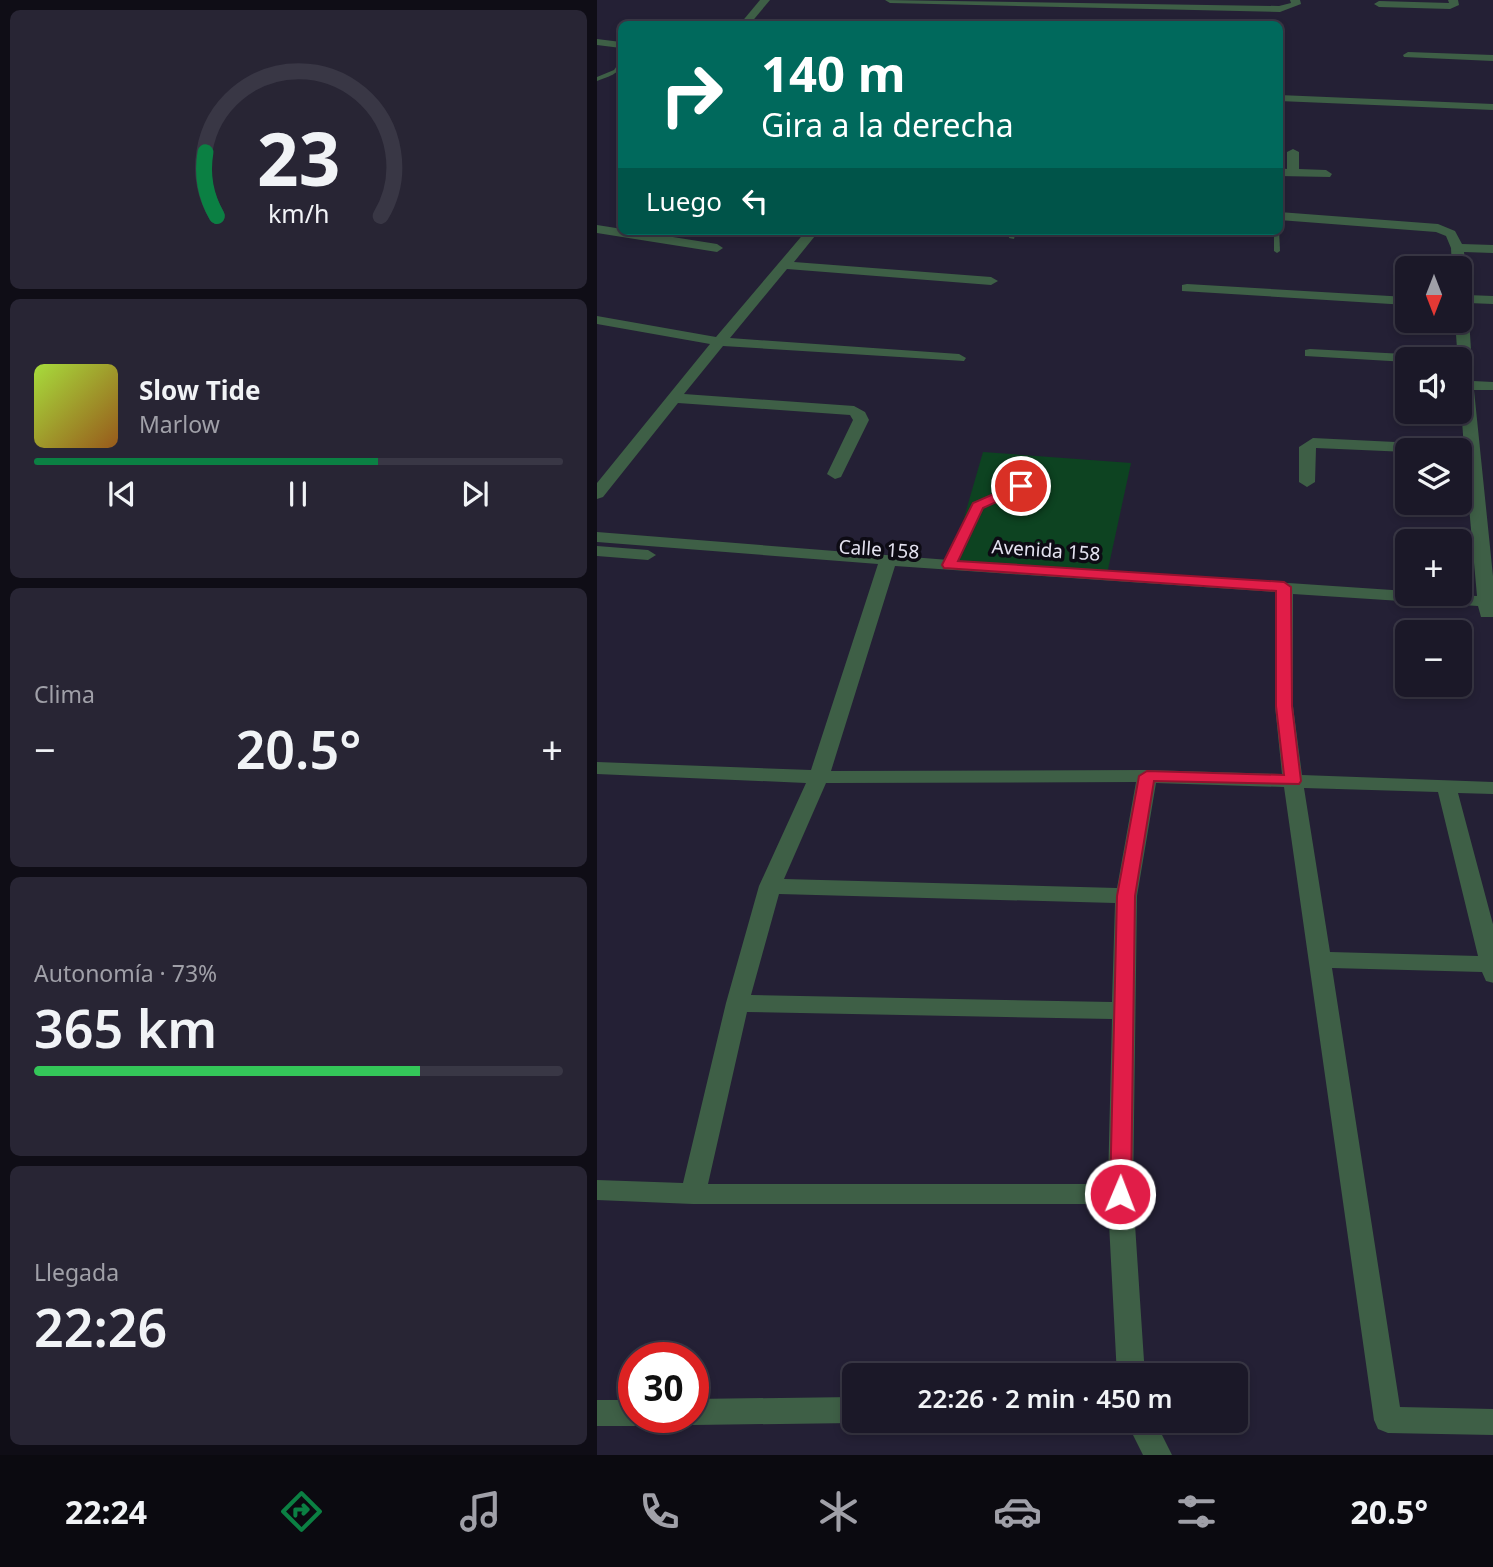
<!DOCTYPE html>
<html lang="es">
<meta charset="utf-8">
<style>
:root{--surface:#1b1828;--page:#282534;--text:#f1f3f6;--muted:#a0a0a8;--line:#393745;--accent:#0b8043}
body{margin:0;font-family:"Noto Sans",sans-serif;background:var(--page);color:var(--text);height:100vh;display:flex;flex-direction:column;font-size:26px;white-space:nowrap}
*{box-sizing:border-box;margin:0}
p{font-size:23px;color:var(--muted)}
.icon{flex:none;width:38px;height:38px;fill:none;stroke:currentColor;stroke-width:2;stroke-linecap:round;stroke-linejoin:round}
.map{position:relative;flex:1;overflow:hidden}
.sheet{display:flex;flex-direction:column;gap:10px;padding:10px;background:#0f0d16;width:597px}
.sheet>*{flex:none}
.guide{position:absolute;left:21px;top:21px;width:665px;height:214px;border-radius:10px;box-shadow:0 4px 10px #0003,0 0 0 2px var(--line);background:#00695c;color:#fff;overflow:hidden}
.needle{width:46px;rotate:180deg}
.tools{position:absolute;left:798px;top:256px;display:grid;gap:14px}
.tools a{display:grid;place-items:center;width:77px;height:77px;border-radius:10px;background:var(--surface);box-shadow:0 4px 10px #0003,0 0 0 2px var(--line);font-size:35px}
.speed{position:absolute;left:21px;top:1342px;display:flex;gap:14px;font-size:35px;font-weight:700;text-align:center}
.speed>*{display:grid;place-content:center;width:91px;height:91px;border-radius:50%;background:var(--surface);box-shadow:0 4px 10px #0003,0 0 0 2px var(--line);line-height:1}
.speed .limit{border:10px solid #d22;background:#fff;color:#111}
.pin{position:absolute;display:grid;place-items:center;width:60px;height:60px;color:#fff;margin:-30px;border:4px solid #fff;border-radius:50%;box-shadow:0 2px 7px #0007}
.me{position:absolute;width:77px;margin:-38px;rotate:1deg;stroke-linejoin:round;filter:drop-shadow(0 0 5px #0008)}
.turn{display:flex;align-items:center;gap:24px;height:147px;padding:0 28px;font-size:32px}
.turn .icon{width:91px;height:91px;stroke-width:2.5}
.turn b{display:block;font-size:49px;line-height:60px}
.then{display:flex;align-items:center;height:66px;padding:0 28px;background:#0003;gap:14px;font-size:26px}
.big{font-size:52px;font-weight:600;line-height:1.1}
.sheet .tile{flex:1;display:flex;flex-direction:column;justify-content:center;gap:10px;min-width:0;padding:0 24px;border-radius:10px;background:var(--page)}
.sheet .dial{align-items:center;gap:0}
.dial svg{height:182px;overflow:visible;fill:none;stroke:var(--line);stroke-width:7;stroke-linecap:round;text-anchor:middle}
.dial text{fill:var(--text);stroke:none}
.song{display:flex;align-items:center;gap:21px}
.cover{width:84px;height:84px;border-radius:10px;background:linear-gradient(135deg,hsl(80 70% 55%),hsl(30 70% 35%))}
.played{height:7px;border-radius:4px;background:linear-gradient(90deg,var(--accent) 65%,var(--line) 65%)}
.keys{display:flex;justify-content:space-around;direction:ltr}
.heat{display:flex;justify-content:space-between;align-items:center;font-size:38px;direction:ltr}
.charge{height:10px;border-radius:5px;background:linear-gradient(90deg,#34c759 73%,var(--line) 0)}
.trip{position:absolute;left:245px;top:1363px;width:406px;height:70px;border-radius:10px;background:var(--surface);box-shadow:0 4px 10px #0003,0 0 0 2px var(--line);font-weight:600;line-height:70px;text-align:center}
.tabs{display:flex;height:112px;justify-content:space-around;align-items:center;background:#0b0a10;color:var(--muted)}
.tabs .icon{width:49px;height:49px}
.tabs .selected{color:var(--accent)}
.tabs b{font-size:32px;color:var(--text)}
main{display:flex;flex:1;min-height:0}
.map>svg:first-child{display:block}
</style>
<main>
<section class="sheet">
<div class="tile dial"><svg viewBox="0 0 100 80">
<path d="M14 69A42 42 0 1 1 86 69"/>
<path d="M14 69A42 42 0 0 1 9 41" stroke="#0b8043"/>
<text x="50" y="56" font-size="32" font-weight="700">23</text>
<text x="50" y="72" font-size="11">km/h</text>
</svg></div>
<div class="tile">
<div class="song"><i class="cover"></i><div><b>Slow Tide</b><p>Marlow</p></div></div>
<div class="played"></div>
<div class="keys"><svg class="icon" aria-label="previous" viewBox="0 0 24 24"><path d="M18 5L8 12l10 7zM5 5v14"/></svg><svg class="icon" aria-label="pause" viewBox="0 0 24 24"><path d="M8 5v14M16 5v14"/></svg><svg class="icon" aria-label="next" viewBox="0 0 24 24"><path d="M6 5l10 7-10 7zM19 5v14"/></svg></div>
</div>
<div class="tile"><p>Clima</p>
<div class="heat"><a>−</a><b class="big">20.5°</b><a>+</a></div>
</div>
<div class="tile"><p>Autonomía · 73%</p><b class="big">365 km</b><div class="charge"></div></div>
<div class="tile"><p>Llegada</p><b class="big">22:26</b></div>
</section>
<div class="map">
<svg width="897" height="1455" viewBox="0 0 897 1455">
<rect width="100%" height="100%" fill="#242035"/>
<path fill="#0d4321" d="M 386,452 L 534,463 L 510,574 L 354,563 Z"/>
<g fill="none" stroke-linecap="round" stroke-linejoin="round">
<g fill="#3e5f46" fill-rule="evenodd">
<path d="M 22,63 L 24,63 C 24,74 10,77 0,81 L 0,77 L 17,70 Z"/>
<path d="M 682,230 L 683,251 L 680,253 L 677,251 L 677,231 Z"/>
<path d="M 413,231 L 419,231 L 417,239 L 412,238 Z"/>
<path d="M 425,466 L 431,466 L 432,468 L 427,488 L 384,508 L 356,565 L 352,568 L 349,567 L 348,565 L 378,504 L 420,485 Z"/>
</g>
<g fill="#3e5f46" fill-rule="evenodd">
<path d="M 163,0 L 173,0 L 153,24 L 143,24 Z"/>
<path d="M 288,0 L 682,6 L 694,3 L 693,0 L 703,0 L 704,4 L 683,12 L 293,3 Z"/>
<path d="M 851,0 L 861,0 L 862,5 L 853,9 L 782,7 L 777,4 L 782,1 L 852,3 Z"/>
<path d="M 337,21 L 351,24 L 332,24 Z"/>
<path d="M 427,21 L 483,21 L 488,24 L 422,24 Z"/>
<path d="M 0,39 L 24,42 L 24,48 L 0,45 Z"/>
<path d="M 811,52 L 897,55 L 897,61 L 807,57 L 806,55 Z"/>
<path d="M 682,63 L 687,64 L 687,68 L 682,69 Z"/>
<path d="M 682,95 L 897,104 L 897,110 L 682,101 Z"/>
<path d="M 696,149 L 702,152 L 702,169 L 729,170 L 735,174 L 733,177 L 682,176 L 682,168 L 690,169 L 690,152 Z"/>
<path d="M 682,212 L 841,224 L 858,231 L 865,244 L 897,245 L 897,253 L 867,252 L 869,268 L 863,272 L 863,268 L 855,268 L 854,248 L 849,236 L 839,232 L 682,220 Z"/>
<path d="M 0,225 L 120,244 L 126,248 L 120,252 L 0,233 Z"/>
<path d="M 209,231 L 222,231 L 197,262 L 394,277 L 401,281 L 394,285 L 190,269 L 133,338 L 362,354 L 369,358 L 367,361 L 126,346 L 87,394 L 257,406 L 268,412 L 272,420 L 244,477 L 238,479 L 230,474 L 256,420 L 253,415 L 81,403 L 6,497 L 0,499 L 0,483 L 113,344 L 0,324 L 0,316 L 119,337 Z"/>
<path d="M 863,282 L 870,286 L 870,295 L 897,296 L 897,304 L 871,303 L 876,381 L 897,382 L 897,390 L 877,390 L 897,586 L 897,617 L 884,617 L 881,606 L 696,594 L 696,706 L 705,775 L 897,782 L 897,794 L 861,793 L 897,928 L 897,983 L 889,981 L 885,972 L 735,968 L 803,1407 L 897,1409 L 897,1435 L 791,1433 L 781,1429 L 777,1420 L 687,787 L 559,783 L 540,896 L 536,1194 L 548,1376 L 520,1376 L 511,1204 L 96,1204 L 0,1200 L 0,1180 L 86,1183 L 129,1003 L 162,886 L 209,783 L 0,774 L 0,762 L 214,770 L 281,564 L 0,542 L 0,532 L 352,560 L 810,591 L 810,593 L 880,596 L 867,451 L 863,454 L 863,450 L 810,450 L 810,452 L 719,448 L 718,482 L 710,487 L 702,482 L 702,447 L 716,438 L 860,445 L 867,449 L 858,320 L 863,320 ZM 298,566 L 678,592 L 678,706 L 685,774 L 550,770 L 234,771 ZM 539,782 L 520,888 L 187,879 L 229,783 ZM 707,788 L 841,792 L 881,956 L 733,952 ZM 182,894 L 518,903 L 515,1002 L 154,995 ZM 150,1012 L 515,1019 L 511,1184 L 111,1184 Z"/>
<path d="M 590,284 L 810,297 L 810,305 L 585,291 L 585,285 Z"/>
<path d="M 713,349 L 826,355 L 833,359 L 810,359 L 810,362 L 708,356 L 708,350 Z"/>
<path d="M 0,546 L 51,550 L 59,555 L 51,560 L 0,556 Z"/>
<path d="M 257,1397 L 257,1421 L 262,1421 L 257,1423 L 96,1425 L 86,1421 L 84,1418 L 96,1418 L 96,1399 Z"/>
<path d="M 0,1400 L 37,1400 L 37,1418 L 49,1418 L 47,1422 L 37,1426 L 0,1426 Z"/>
<path d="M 529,1421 L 558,1421 L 575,1455 L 546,1455 Z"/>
</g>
</g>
<path fill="#e11d48" stroke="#92132f" stroke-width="2" d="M 424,482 L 428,483 L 428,489 L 386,508 L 361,561 L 687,582 L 694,587 L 695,706 L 704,781 L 702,784 L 557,781 L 538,896 L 534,1194 L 531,1200 L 523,1203 L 516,1200 L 513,1194 L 520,896 L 542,776 L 550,771 L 687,775 L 679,706 L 679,591 L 347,568 L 345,565 L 376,503 Z"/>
<g text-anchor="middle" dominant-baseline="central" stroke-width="7" stroke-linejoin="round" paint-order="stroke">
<g font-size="19" fill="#e4e2f0" stroke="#0d0b14">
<text transform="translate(282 549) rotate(4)">Calle 158</text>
<text transform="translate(449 550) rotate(4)">Avenida 158</text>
</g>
</g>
</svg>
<div class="tools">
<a><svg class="needle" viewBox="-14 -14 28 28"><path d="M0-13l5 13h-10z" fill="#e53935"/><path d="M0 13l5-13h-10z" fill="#a0a0a8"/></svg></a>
<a><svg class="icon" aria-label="sound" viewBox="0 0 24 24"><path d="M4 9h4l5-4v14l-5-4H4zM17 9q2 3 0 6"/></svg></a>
<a><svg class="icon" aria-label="layers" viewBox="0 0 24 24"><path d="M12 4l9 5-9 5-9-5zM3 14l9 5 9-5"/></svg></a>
<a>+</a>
<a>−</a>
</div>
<div class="speed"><div class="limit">30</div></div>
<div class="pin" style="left:424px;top:486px;background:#d93025"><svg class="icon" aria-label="arrive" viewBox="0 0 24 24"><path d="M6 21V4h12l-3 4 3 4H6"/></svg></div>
<svg class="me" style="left:523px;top:1194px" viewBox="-20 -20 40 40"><circle r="17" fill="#e11d48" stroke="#fff" stroke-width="3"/><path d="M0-11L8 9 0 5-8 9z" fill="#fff"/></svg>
<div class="trip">22:26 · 2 min · 450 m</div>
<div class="guide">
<div class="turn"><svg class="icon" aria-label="right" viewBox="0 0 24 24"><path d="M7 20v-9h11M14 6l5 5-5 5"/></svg><div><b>140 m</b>Gira a la derecha</div></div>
<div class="then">Luego<svg class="icon" aria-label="left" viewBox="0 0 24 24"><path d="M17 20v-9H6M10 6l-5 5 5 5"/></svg></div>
</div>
</div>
</main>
<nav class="tabs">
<b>22:24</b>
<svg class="icon selected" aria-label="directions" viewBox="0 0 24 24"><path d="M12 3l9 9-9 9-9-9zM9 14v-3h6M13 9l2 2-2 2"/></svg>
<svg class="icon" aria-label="music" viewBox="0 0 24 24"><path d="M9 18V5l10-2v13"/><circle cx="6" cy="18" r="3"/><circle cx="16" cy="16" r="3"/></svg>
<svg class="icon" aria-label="phone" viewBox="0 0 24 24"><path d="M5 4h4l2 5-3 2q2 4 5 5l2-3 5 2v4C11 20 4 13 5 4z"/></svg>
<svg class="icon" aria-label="climate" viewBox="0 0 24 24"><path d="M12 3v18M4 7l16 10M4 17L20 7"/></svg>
<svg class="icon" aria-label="car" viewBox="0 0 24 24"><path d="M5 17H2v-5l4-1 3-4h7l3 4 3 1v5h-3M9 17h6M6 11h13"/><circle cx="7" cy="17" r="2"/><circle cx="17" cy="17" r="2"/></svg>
<svg class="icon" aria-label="filters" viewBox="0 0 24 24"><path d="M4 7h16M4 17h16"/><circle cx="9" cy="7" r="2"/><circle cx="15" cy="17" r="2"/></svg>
<b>20.5°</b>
</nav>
